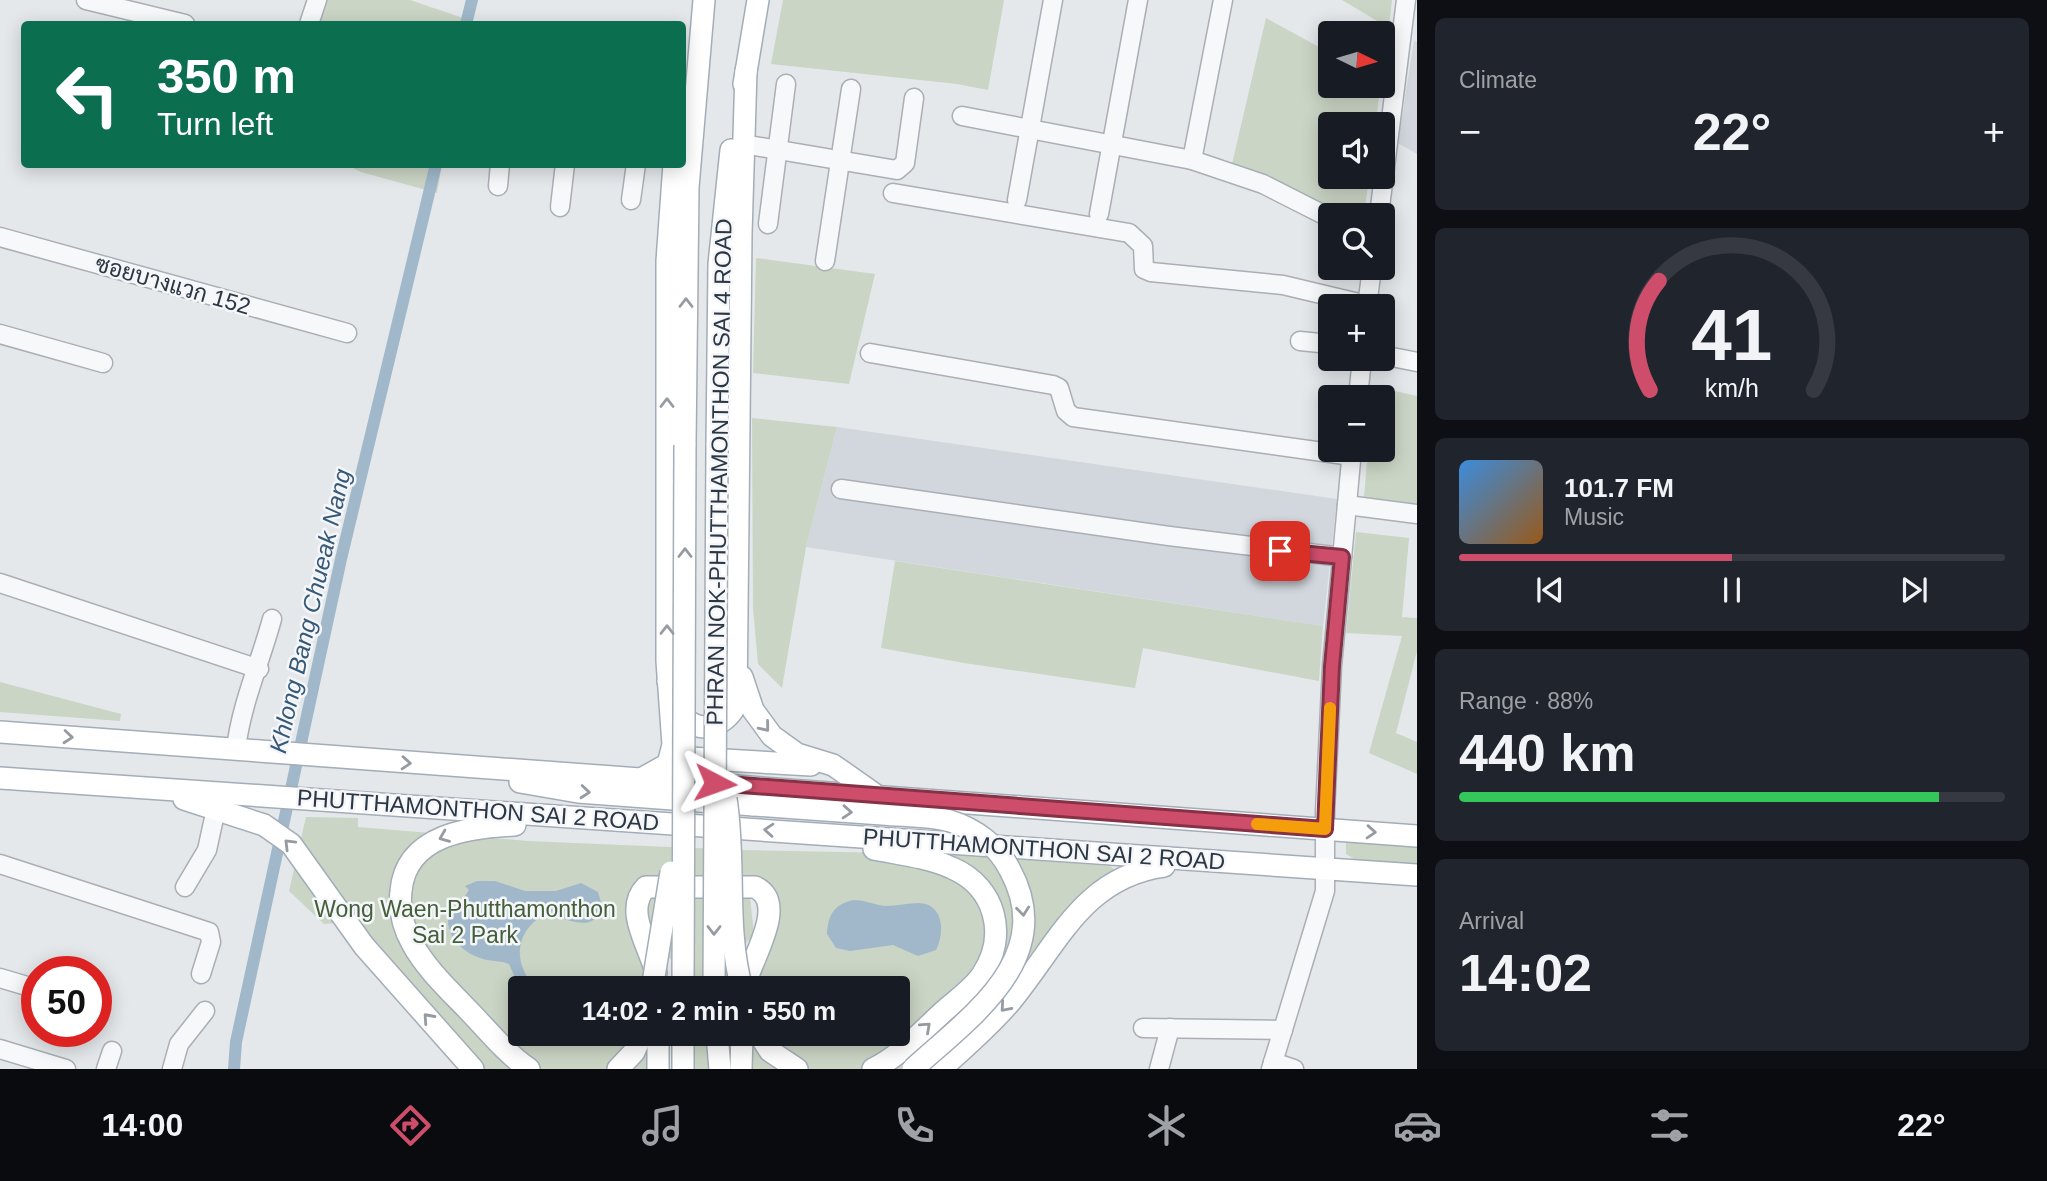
<!DOCTYPE html>
<meta charset="utf-8">
<style>
:root{--surface:#171b24;--page:#20242c;--text:#f1f3f6;--muted:#9ea1a6;--line:#363941;--accent:#cd4d6b}
body{margin:0;font-family:Arial,Sarabun,sans-serif;background:var(--page);color:var(--text);height:100vh;display:flex;flex-direction:column;font-size:26px;white-space:nowrap}
*{box-sizing:border-box;margin:0}
p{font-size:23px;color:var(--muted)}
.icon{flex:none;width:38px;height:38px;fill:none;stroke:currentColor;stroke-width:2;stroke-linecap:round;stroke-linejoin:round}
.map{position:relative;flex:1;overflow:hidden}
.drawer{display:flex;flex-direction:column;gap:18px;padding:18px;background:#0d0f14;width:630px}
.drawer>*{flex:none}
.banner{position:absolute;left:21px;top:21px;width:665px;height:147px;border-radius:7px;box-shadow:0 4px 18px #0003;background:#0b6e4f;color:#fff;overflow:hidden}
.needle{width:46px;rotate:95deg}
.fabs{position:absolute;left:1318px;top:21px;display:grid;gap:14px}
.fabs a{display:grid;place-items:center;width:77px;height:77px;border-radius:7px;background:var(--surface);box-shadow:0 4px 18px #0003;font-size:35px}
.speed{position:absolute;left:21px;top:956px;display:flex;gap:14px;font-size:35px;font-weight:700;text-align:center}
.speed>*{display:grid;place-content:center;width:91px;height:91px;border-radius:50%;background:var(--surface);box-shadow:0 4px 18px #0003;line-height:1}
.speed .limit{border:10px solid #d22;background:#fff;color:#111}
.pin{position:absolute;display:grid;place-items:center;width:60px;height:60px;color:#fff;margin:-30px;border-radius:14px;box-shadow:0 4px 10px #0006}
.me{position:absolute;width:77px;margin:-38px;rotate:94deg;stroke-linejoin:round;filter:drop-shadow(0 0 5px #0008)}
.turn{display:flex;align-items:center;gap:24px;height:147px;padding:0 21px;font-size:32px}
.turn .icon{width:91px;height:91px;stroke-width:2.5}
.turn b{display:block;font-size:49px;line-height:60px}
.big{font-size:52px;font-weight:700;line-height:1.1}
.drawer .widget{flex:1;display:flex;flex-direction:column;justify-content:center;gap:10px;min-width:0;padding:0 24px;border-radius:10px;background:var(--page)}
.drawer .dial{align-items:center;gap:0}
.dial svg{height:182px;overflow:visible;fill:none;stroke:var(--line);stroke-width:7;stroke-linecap:round;text-anchor:middle}
.dial text{fill:var(--text);stroke:none}
.song{display:flex;align-items:center;gap:21px}
.cover{width:84px;height:84px;border-radius:10px;background:linear-gradient(135deg,hsl(210 70% 55%),hsl(30 70% 35%))}
.played{height:7px;border-radius:4px;background:linear-gradient(90deg,var(--accent) 50%,var(--line) 50%)}
.keys{display:flex;justify-content:space-around;direction:ltr}
.heat{display:flex;justify-content:space-between;align-items:center;font-size:38px;direction:ltr}
.charge{height:10px;border-radius:5px;background:linear-gradient(90deg,#34c759 88%,var(--line) 0)}
.trip{position:absolute;left:508px;top:976px;width:402px;height:70px;border-radius:7px;background:var(--surface);box-shadow:0 4px 18px #0003;font-weight:700;line-height:70px;text-align:center}
.tabs{display:flex;height:112px;justify-content:space-around;align-items:center;background:#090b0e;color:var(--muted)}
.tabs .icon{width:49px;height:49px}
.tabs .on{color:var(--accent)}
.tabs b{font-size:32px;color:var(--text)}
main{display:flex;flex:1;min-height:0}
.map>svg:first-child{display:block}
</style>
<main>
<div class="map">
<svg width="1417" height="1069" viewBox="0 0 1417 1069">
<rect width="100%" height="100%" fill="#e4e8eb"/>
<g fill="#d2d7dd">
<path d="M 1414,40 L 1417,42 L 1417,154 L 1398,143 Z"/>
<path d="M 837,427 L 1337,499 L 1323,626 L 806,547 Z"/>
</g>
<g fill="#cbd5c5">
<path d="M 321,0 L 410,0 L 466,19 L 465,24 L 312,24 Z"/>
<path d="M 783,0 L 1004,0 L 988,90 L 957,84 L 771,64 Z"/>
<path d="M 1342,0 L 1392,0 L 1389,28 Z"/>
<path d="M 1266,18 L 1330,53 L 1330,86 L 1380,86 L 1376,124 L 1330,124 L 1330,177 L 1369,177 L 1364,215 L 1338,215 L 1232,164 Z"/>
<path d="M 347,165 L 442,165 L 437,193 L 361,172 Z"/>
<path d="M 756,258 L 875,274 L 849,384 L 753,373 Z"/>
<path d="M 1373,386 L 1417,396 L 1417,506 L 1364,497 L 1368,450 L 1382,450 L 1382,397 L 1372,397 Z"/>
<path d="M 752,418 L 837,427 L 806,547 L 782,688 L 758,664 L 753,608 Z"/>
<path d="M 1356,532 L 1409,538 L 1402,617 L 1417,618 L 1417,651 L 1396,733 L 1417,742 L 1417,774 L 1369,753 L 1402,636 L 1346,633 Z"/>
<path d="M 895,561 L 1323,626 L 1319,681 L 1143,648 L 1135,688 L 964,663 L 881,648 Z"/>
<path d="M 0,682 L 121,714 L 120,721 L 0,712 Z"/>
<path d="M 306,817 L 358,818 L 358,827 L 528,841 L 742,850 L 951,854 L 1110,866 L 1116,871 L 1085,892 L 1005,994 L 905,1069 L 745,1069 L 744,1034 L 898,1034 L 898,989 L 752,989 L 775,922 L 755,879 L 655,876 L 654,989 L 520,989 L 520,1034 L 654,1034 L 653,1069 L 482,1069 L 350,922 L 324,924 L 289,891 Z"/>
<path d="M 1361,840 L 1417,844 L 1417,866 L 1359,862 L 1346,854 L 1346,842 Z"/>
<path d="M 659,890 L 750,897 L 754,934 L 727,965 L 727,989 L 675,989 L 676,964 L 663,952 Z"/>
<rect x="675" y="1034" width="51" height="35"/>
</g>
<g fill="#a0b8ca">
<path d="M 477,881 L 495,881 L 525,891 L 556,891 L 581,883 L 598,892 L 602,906 C 593,939 562,913 544,915 C 517,930 513,958 530,981 L 557,989 L 520,989 L 509,964 C 500,960 490,962 480,958 C 460,951 442,932 450,910 L 454,912 L 469,890 L 465,886 Z"/>
<path d="M 854,900 C 865,900 875,905 886,906 C 897,906 908,903 919,903 C 944,904 945,933 936,950 L 918,956 L 893,945 L 850,951 L 836,948 L 827,934 C 828,915 834,904 854,900 Z"/>
</g>
<g fill="none" stroke-linecap="round" stroke-linejoin="round">
<g stroke="#a0b8ca" stroke-width="12">
<path d="M 466,24 L 472,0"/>
<path d="M 234,1069 L 236,1042 L 341,559 L 436,164"/>
</g>
<g stroke="#a9afb6" stroke-width="21">
<g id="minor">
<path d="M 86,0 L 185,24"/>
<path d="M 309,24 L 317,0"/>
<path d="M 962,116 L 1192,160 L 1263,184 L 1330,218"/>
<path d="M 743,144 L 897,170 L 905,163 L 914,98"/>
<path d="M 1192,160 L 1223,0"/>
<path d="M 498,186 L 500,164"/>
<path d="M 893,193 L 1129,233 L 1143,246 L 1144,269 L 1151,272 L 1283,285 L 1367,305"/>
<path d="M 631,200 L 636,164"/>
<path d="M 1017,200 L 1053,0"/>
<path d="M 560,207 L 565,164"/>
<path d="M 1099,214 L 1138,0"/>
<path d="M 1379,215 L 1406,0"/>
<path d="M 768,224 L 786,84"/>
<path d="M 0,237 L 347,333"/>
<path d="M 825,261 L 851,89"/>
<path d="M 1367,306 L 1372,268"/>
<path d="M 0,334 L 103,363"/>
<path d="M 1300,341 L 1330,344"/>
<path d="M 870,353 L 1053,385 L 1059,388 L 1066,411 L 1073,417 L 1352,456"/>
<path d="M 1382,355 L 1417,362"/>
<path d="M 1358,397 L 1362,359"/>
<path d="M 841,489 L 1169,536 L 1342,557"/>
<path d="M 1347,505 L 1417,514"/>
<path d="M 0,583 L 259,669"/>
<path d="M 236,749 C 241,705 260,663 272,619"/>
<path d="M 0,864 L 209,932 L 211,942 L 201,974"/>
<path d="M 185,887 L 207,850 L 216,809"/>
<path d="M 0,978 L 37,989"/>
<path d="M 1143,1028 L 1283,1030"/>
<path d="M 0,1049 L 66,1069"/>
<path d="M 1273,1062 L 1294,1069"/>
<path d="M 106,1069 L 112,1051"/>
<path d="M 172,1069 L 179,1044 L 205,1011"/>
<path d="M 1159,1069 L 1170,1028"/>
<path d="M 1271,1069 L 1325,891 L 1325,812 L 1332,666 L 1352,450"/>
</g>
</g>
<g stroke="#a3adb7" stroke-width="24">
<g id="major">
<path d="M 744,84 L 758,0"/>
<path d="M 685,445 L 688,187 L 704,0"/>
<path d="M 717,445 L 719,264 L 731,150"/>
<path d="M 742,677 L 753,710 L 772,736 L 797,754 L 833,765 L 873,793"/>
<path d="M 668,681 C 672,694 675,708 685,718 C 702,736 728,724 736,704 L 741,234 L 746,71"/>
<path d="M 0,732 L 1417,836"/>
<path d="M 668,764 L 690,758 L 811,765"/>
<path d="M 0,778 L 1417,875"/>
<path d="M 643,778 L 668,764 L 673,745 L 667,661 L 667,261 L 674,164"/>
<path d="M 520,782 L 578,792 L 754,805"/>
<path d="M 184,799 L 264,825 L 291,844 L 364,946 L 473,1069"/>
<path d="M 515,825 C 470,827 406,834 401,891 C 399,908 403,927 412,943 C 426,969 450,991 471,1013 C 489,1032 507,1054 529,1069"/>
<path d="M 656,973 C 650,947 623,910 646,887 L 755,887 C 790,904 749,961 744,989"/>
<path d="M 717,1034 L 720,1069"/>
<path d="M 759,1034 L 770,1051 L 797,1069"/>
<path d="M 618,1069 L 634,1052 L 642,1034"/>
<path d="M 658,1069 L 658,1034"/>
<path d="M 683,1069 L 683,1034"/>
<path d="M 741,1069 L 742,1034"/>
<path d="M 873,1069 C 900,1056 921,1032 943,1012 C 956,1000 973,989 982,975 C 1008,936 996,887 952,868 C 928,857 899,854 874,849"/>
<path d="M 941,1069 C 965,1047 990,1026 1011,1001 C 1058,944 1083,877 1164,866"/>
</g>
</g>
<use href="#minor" stroke="#f7f8fa" stroke-width="18"/>
<use href="#major" stroke="#fff" stroke-width="21"/>
<g stroke="#a3adb7" stroke-width="24" stroke-linecap="butt">
<g id="major-bridge">
<path d="M 726,799 C 736,862 725,927 742,989"/>
<path d="M 754,805 C 797,808 839,811 882,814 C 904,816 929,815 950,821 C 976,829 998,846 1010,870 C 1058,958 970,1017 913,1069"/>
<path d="M 652,989 L 671,872"/>
<path d="M 683,989 L 685,445"/>
<path d="M 714,989 L 717,445"/>
</g>
</g>
<use href="#major-bridge" stroke="#fff" stroke-width="21"/>
</g>
<defs><path id="oneway-chevron" d="M-2-3.5L2.5 0L-2 3.5" fill="none" stroke-width="1.6" stroke-linecap="round" stroke-linejoin="round" transform="scale(1.75)"/></defs>
<g stroke="#969ba2">
<use href="#oneway-chevron" transform="translate(686 303) rotate(-90)"/>
<use href="#oneway-chevron" transform="translate(667 403) rotate(-90)"/>
<use href="#oneway-chevron" transform="translate(685 553) rotate(-90)"/>
<use href="#oneway-chevron" transform="translate(667 630) rotate(-90)"/>
<use href="#oneway-chevron" transform="translate(765 727) rotate(51)"/>
<use href="#oneway-chevron" transform="translate(68 737) rotate(5)"/>
<use href="#oneway-chevron" transform="translate(406 763) rotate(4)"/>
<use href="#oneway-chevron" transform="translate(585 792) rotate(5)"/>
<use href="#oneway-chevron" transform="translate(847 812) rotate(4)"/>
<use href="#oneway-chevron" transform="translate(769 830) rotate(-176)"/>
<use href="#oneway-chevron" transform="translate(1371 832) rotate(4)"/>
<use href="#oneway-chevron" transform="translate(444 837) rotate(158)"/>
<use href="#oneway-chevron" transform="translate(289 844) rotate(-135)"/>
<use href="#oneway-chevron" transform="translate(1023 911) rotate(84)"/>
<use href="#oneway-chevron" transform="translate(714 930) rotate(90)"/>
<use href="#oneway-chevron" transform="translate(1005 1007) rotate(131)"/>
<use href="#oneway-chevron" transform="translate(428 1018) rotate(-132)"/>
<use href="#oneway-chevron" transform="translate(926 1027) rotate(-42)"/>
</g>
<g fill="none" stroke-linecap="round" stroke-linejoin="round">
<g stroke="#853246" stroke-width="18">
<path id="route" d="M 715,783 L 1325,829 L 1332,666 L 1342,557 L 1280,551"/>
</g>
<use href="#route" stroke="#cd4d6b" stroke-width="12"/>
<path stroke="#f59e0b" stroke-width="12" d="M 1257,824 L 1325,829 L 1330,708"/>
</g>
<g text-anchor="middle" dominant-baseline="central" stroke-width="5" stroke-linejoin="round" paint-order="stroke">
<g font-size="23" fill="#2c3744" stroke="#f4f6f9">
<text transform="translate(173 285) rotate(16)">ซอยบางแวก 152</text>
<text transform="translate(719 472) rotate(-89)">PHRAN NOK-PHUTTHAMONTHON SAI 4 ROAD</text>
<text transform="translate(478 810) rotate(4)">PHUTTHAMONTHON SAI 2 ROAD</text>
<text transform="translate(1044 849) rotate(4)">PHUTTHAMONTHON SAI 2 ROAD</text>
</g>
<g font-size="23" fill="#445f39" stroke="#f4f6f9">
<text x="465" y="909">Wong Waen-Phutthamonthon<tspan x="465" dy="26">Sai 2 Park</tspan></text>
</g>
<g font-size="24" font-style="italic" fill="#365977" stroke="#f4f6f9">
<text transform="translate(310 611) rotate(-77)">Khlong Bang Chueak Nang</text>
</g>
</g>
</svg>
<div class="fabs">
<a><svg class="needle" viewBox="-14 -14 28 28"><path d="M0-13l5 13h-10z" fill="#e53935"/><path d="M0 13l5-13h-10z" fill="#9ea1a6"/></svg></a>
<a><svg class="icon" aria-label="sound" viewBox="0 0 24 24"><path d="M4 9h4l5-4v14l-5-4H4zM17 9q2 3 0 6"/></svg></a>
<a><svg class="icon" aria-label="search" viewBox="0 0 24 24"><circle cx="10" cy="10" r="6"/><path d="M15 15l6 6"/></svg></a>
<a>+</a>
<a>−</a>
</div>
<div class="speed"><div class="limit">50</div></div>
<div class="pin" style="left:1280px;top:551px;background:#d93025"><svg class="icon" aria-label="arrive" viewBox="0 0 24 24"><path d="M6 21V4h12l-3 4 3 4H6"/></svg></div>
<svg class="me" style="left:715px;top:783px" viewBox="-20 -20 40 40"><path d="M0-17L14 15 0 8-14 15z" fill="#cd4d6b" stroke="#fff" stroke-width="4"/></svg>
<div class="trip">14:02 · 2 min · 550 m</div>
<div class="banner">
<div class="turn"><svg class="icon" aria-label="left" viewBox="0 0 24 24"><path d="M17 20v-9H6M10 6l-5 5 5 5"/></svg><div><b>350 m</b>Turn left</div></div>
</div>
</div>
<section class="drawer">
<div class="widget"><p>Climate</p>
<div class="heat"><a>−</a><b class="big">22°</b><a>+</a></div>
</div>
<div class="widget dial"><svg viewBox="0 0 100 80">
<path d="M14 69A42 42 0 1 1 86 69"/>
<path d="M14 69A42 42 0 0 1 18 21" stroke="#cd4d6b"/>
<text x="50" y="56" font-size="32" font-weight="700">41</text>
<text x="50" y="72" font-size="11">km/h</text>
</svg></div>
<div class="widget">
<div class="song"><i class="cover"></i><div><b>101.7 FM</b><p>Music</p></div></div>
<div class="played"></div>
<div class="keys"><svg class="icon" aria-label="previous" viewBox="0 0 24 24"><path d="M18 5L8 12l10 7zM5 5v14"/></svg><svg class="icon" aria-label="pause" viewBox="0 0 24 24"><path d="M8 5v14M16 5v14"/></svg><svg class="icon" aria-label="next" viewBox="0 0 24 24"><path d="M6 5l10 7-10 7zM19 5v14"/></svg></div>
</div>
<div class="widget"><p>Range · 88%</p><b class="big">440 km</b><div class="charge"></div></div>
<div class="widget"><p>Arrival</p><b class="big">14:02</b></div>
</section>
</main>
<nav class="tabs">
<b>14:00</b>
<svg class="icon on" aria-label="directions" viewBox="0 0 24 24"><path d="M12 3l9 9-9 9-9-9zM9 14v-3h6M13 9l2 2-2 2"/></svg>
<svg class="icon" aria-label="music" viewBox="0 0 24 24"><path d="M9 18V5l10-2v13"/><circle cx="6" cy="18" r="3"/><circle cx="16" cy="16" r="3"/></svg>
<svg class="icon" aria-label="phone" viewBox="0 0 24 24"><path d="M5 4h4l2 5-3 2q2 4 5 5l2-3 5 2v4C11 20 4 13 5 4z"/></svg>
<svg class="icon" aria-label="climate" viewBox="0 0 24 24"><path d="M12 3v18M4 7l16 10M4 17L20 7"/></svg>
<svg class="icon" aria-label="car" viewBox="0 0 24 24"><path d="M5 17H2v-5l4-1 3-4h7l3 4 3 1v5h-3M9 17h6M6 11h13"/><circle cx="7" cy="17" r="2"/><circle cx="17" cy="17" r="2"/></svg>
<svg class="icon" aria-label="filters" viewBox="0 0 24 24"><path d="M4 7h16M4 17h16"/><circle cx="9" cy="7" r="2"/><circle cx="15" cy="17" r="2"/></svg>
<b>22°</b>
</nav>
